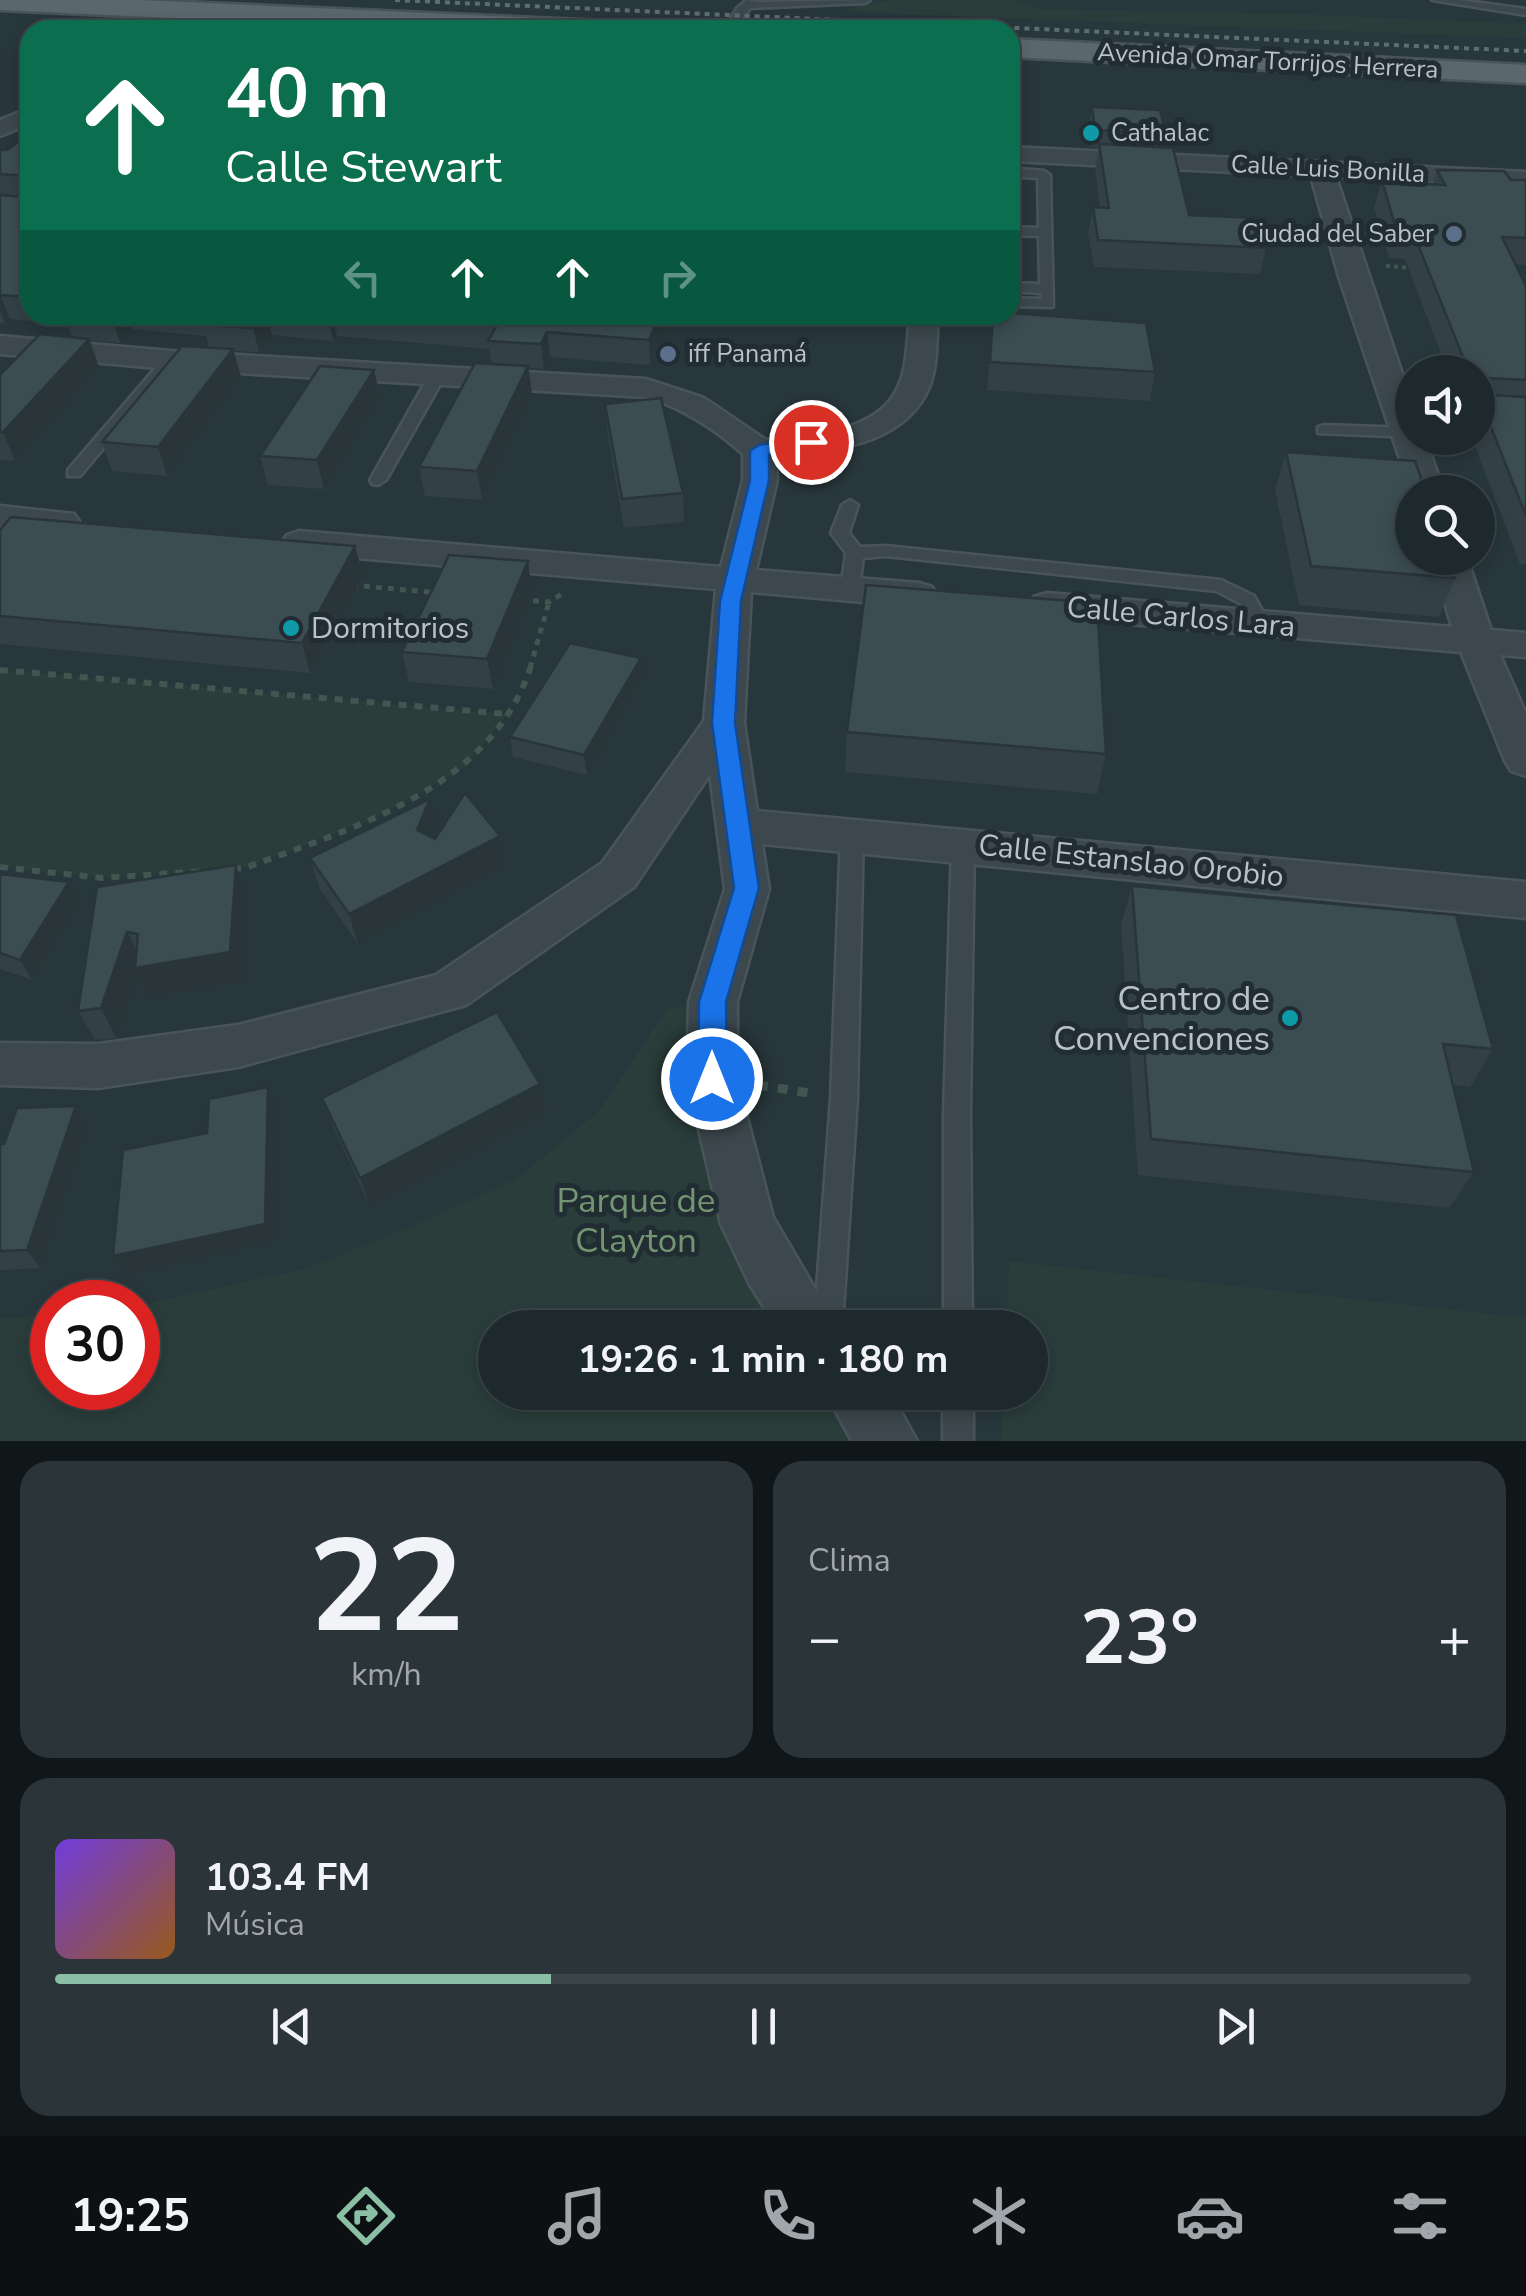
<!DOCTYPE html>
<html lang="es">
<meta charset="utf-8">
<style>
:root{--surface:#1e292d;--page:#2b3539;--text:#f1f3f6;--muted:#a1a6aa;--line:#3c4549;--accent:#8abfa5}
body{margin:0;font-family:"Nunito Sans",sans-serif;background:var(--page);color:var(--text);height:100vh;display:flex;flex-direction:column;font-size:38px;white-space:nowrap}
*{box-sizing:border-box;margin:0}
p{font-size:32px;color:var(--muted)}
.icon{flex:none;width:55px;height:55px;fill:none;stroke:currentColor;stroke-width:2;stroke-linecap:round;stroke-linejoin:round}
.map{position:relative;height:1441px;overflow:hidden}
.details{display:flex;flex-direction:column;gap:20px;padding:20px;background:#101719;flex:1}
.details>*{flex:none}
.top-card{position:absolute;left:20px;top:20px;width:1000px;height:305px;border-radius:30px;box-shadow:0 5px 15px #0003,0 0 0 2px var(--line);background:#0b6e4f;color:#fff;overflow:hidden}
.tools{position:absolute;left:1395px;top:355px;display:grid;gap:20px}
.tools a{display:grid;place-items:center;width:100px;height:100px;border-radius:50%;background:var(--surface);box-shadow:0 5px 15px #0003,0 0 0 2px var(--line);font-size:50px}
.speed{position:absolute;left:30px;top:1280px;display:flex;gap:20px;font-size:50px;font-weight:700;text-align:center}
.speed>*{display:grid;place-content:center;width:130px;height:130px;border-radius:50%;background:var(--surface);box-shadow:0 5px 15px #0003,0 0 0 2px var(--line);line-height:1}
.speed .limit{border:15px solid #d22;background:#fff;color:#111}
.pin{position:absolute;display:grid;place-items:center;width:85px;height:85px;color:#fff;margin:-42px;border:5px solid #fff;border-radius:50%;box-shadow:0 2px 10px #0007}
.me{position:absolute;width:110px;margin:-55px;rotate:0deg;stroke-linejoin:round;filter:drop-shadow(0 0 8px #0008)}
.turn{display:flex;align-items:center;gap:35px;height:210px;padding:0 40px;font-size:45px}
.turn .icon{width:130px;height:130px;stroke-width:2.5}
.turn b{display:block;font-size:70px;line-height:85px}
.lanes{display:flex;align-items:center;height:95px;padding:0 40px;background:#0003;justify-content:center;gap:50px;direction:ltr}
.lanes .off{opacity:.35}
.big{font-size:75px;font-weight:700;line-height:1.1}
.details .card{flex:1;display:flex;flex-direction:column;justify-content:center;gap:15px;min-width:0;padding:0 35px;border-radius:30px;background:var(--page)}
.details .dial{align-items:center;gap:0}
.dial b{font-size:130px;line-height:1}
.song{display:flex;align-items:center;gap:30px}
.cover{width:120px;height:120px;border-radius:15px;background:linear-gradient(135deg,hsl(260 70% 55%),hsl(30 70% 35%))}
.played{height:10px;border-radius:5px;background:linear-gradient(90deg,var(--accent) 35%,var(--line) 35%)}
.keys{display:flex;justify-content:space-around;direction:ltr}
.heat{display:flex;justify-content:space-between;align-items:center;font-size:55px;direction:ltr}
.details .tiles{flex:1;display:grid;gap:20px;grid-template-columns:1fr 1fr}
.card:last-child{grid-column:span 2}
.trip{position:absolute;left:478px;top:1310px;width:570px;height:100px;border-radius:50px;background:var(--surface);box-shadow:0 5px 15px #0003,0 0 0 2px var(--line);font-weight:700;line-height:100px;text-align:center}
.tab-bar{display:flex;height:160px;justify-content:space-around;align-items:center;background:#0c1012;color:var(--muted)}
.tab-bar .icon{width:70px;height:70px}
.tab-bar .selected{color:var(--accent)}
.tab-bar b{font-size:45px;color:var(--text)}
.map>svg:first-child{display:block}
</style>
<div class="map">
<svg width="1526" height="1441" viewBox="0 0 1526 1441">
<rect width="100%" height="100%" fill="#28373c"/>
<g fill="#2a3d3a">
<path d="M 900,0 L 1012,0 L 1042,9 L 1297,14 L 1526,24 L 1526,38 L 845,12 L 864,3 Z"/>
<path d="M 0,670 L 508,714 L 466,767 L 375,818 L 245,868 L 102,878 L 0,867 Z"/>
<path d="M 713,1002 L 712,1079 L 810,1327 L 495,1328 L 495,1392 L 854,1393 L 887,1441 L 0,1441 L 0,1319 L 52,1314 L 52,1388 L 138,1388 L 138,1306 L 307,1268 L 415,1225 L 518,1178 L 599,1111 L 667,1009 Z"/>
<path d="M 1009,1261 L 1526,1318 L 1526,1441 L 1001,1441 L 1003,1393 L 1030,1392 L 1030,1328 L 1006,1327 Z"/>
</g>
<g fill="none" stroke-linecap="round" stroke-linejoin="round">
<g stroke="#485459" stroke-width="5">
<g id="lane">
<path d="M 747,0 L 757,2 L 870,0 L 865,3 L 750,8 L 734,30 L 724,30 L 737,8 Z"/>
<path d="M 1432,0 L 1459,0 L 1526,9 L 1526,15 Z"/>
<path d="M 1010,168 L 1044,171 L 1050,175 L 1053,307 L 1010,306 L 1010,298 L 1041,299 L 1041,293 L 1010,291 L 1010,283 L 1040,284 L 1039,236 L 1010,235 L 1010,227 L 1039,228 L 1038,178 L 1010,176 Z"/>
<path d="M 170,356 L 177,360 L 175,363 L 80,476 L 68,476 L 68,470 L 165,357 Z"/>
<path d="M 438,369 L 446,374 L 386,480 L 378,485 L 372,484 L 370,480 L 430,374 Z"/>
<path d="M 1324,425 L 1408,428 L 1412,429 L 1412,437 L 1318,433 L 1318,427 Z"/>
<path d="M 850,500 L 858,505 L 849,533 L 860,547 L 886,546 L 1221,580 L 1254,596 L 1269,623 L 1260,629 L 1253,627 L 1241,604 L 1217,591 L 886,556 L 863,558 L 859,589 L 856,593 L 844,593 L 841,589 L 846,553 L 831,533 L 842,505 Z"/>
<path d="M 852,826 L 860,828 L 863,834 L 857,1098 L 842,1328 L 814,1328 L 831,1098 L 841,834 L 844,828 Z"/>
<path d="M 963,836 L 971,838 L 974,844 L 970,1113 L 972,1328 L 944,1328 L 944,1113 L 952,844 L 955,838 Z"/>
<rect x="943" y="1392" width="30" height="49"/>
</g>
</g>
<g stroke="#485459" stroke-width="5">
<g id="street">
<path d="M 30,108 L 30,124 L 0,136 L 0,120 Z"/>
<path d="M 1010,147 L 1526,172 L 1526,186 L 1336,177 L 1412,403 L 1412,438 L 1425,438 L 1444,492 L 1411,492 L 1339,277 L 1311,176 L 1010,161 Z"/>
<path d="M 910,315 L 938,315 C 936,338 938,363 930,385 C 906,446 832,450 776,458 L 777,480 L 756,570 L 919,583 L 932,587 L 937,595 L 932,603 L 919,607 L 751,592 L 744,723 L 757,811 L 1526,882 L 1526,918 L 762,844 L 769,889 L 737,1002 L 737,1079 L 773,1217 L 838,1328 L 777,1328 L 750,1285 L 721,1224 L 687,1079 L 689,1002 L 725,889 L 710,774 L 634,887 L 466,1005 L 238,1067 L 98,1088 L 0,1085 L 0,1043 L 98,1044 L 238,1025 L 436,975 L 602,863 L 704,721 L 716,589 L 299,553 L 287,549 L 282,542 L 287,535 L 299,531 L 721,567 L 743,480 L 743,454 C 714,428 683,408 646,397 L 170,369 L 0,354 L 0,336 L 170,351 L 646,379 L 704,398 L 766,440 C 810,434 879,434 899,385 C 908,364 907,338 910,315 Z"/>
<path d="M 0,506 L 74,514 L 79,521 L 74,528 L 62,531 L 0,526 Z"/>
<path d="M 1432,558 L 1467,558 L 1491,630 L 1526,633 L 1526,657 L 1500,655 L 1526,714 L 1526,776 L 1511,771 L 1505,761 L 1461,652 L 1047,617 L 1034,613 L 1029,605 L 1034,597 L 1047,593 L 1452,627 Z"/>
<path d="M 825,1392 L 890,1392 L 917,1441 L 852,1441 Z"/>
</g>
</g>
<g stroke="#485459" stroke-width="5">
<g id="primary">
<path d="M 0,0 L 138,0 L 626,22 L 640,30 L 440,30 L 0,10 Z"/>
<path d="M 1010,39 L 1526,65 L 1526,83 L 1010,57 Z"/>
</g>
</g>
<path stroke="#435551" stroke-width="4" stroke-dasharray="4 4" stroke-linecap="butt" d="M 1386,266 L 1413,268"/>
<g stroke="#435551" stroke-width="5" stroke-dasharray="6 6" stroke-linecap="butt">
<path d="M 352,585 L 439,593"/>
<path d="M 521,600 L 549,602 L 562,594"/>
<path d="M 530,668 L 549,602"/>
</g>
<g stroke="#435551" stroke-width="6" stroke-dasharray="8 8" stroke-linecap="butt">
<path d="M 0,670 L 507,714"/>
<path d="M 0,867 L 102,878 L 205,871"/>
<path d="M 233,869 L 245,868 C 355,827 491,789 531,666"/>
</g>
<path stroke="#435551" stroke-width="9" stroke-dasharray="10 10" stroke-linecap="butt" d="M 758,1085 L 815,1094"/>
<use href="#lane" fill="#3c484d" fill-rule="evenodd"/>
<use href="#street" fill="#3c484d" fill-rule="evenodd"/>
<use href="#primary" fill="#5a676c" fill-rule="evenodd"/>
<path stroke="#5e6d73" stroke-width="4" stroke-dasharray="5 5" stroke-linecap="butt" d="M 395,0 L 1526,51"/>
</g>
<g fill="#334147">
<path d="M 1092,107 L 1166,134 L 1163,147 L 1189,215 L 1266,248 L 1260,274 L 1094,267 L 1088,233 L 1093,207 L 1100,207 L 1095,169 L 1099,148 L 1092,147 L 1089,124 Z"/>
<path d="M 30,133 L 30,315 L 672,315 L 650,365 L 550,357 L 544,369 L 529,368 L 532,394 L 482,500 L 425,496 L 419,467 L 492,364 L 489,349 L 337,336 L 333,341 L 272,335 L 259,352 L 234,351 L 241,377 L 167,476 L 112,471 L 102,442 L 209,348 L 206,336 L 132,329 L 120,343 L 90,340 L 99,367 L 15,461 L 0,460 L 0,375 L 72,337 L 67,324 L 10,319 L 5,323 L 0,323 L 0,150 L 7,150 Z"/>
<path d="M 1437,170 L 1511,180 L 1526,180 L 1526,265 L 1516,264 L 1526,286 L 1526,565 L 1520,564 L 1472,438 L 1478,438 L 1478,372 L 1448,372 L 1405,259 L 1389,258 L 1374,207 L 1382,181 L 1433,184 Z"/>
<path d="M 993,315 L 1155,372 L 1150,401 L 987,390 Z"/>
<path d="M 374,370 L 380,398 L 324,489 L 268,485 L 260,456 Z"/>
<path d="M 605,404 L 683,493 L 684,522 L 624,528 L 607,432 Z"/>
<path d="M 1286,452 L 1455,578 L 1439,617 L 1299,605 L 1275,490 Z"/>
<path d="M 0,530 L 355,546 L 363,576 L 310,673 L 0,644 Z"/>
<path d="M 532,591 L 493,689 L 409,682 L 402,652 Z"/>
<path d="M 642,678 L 587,775 L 513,757 L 510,737 Z"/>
<path d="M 847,732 L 1106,754 L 1097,794 L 845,772 Z"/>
<path d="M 437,829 L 433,838 L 500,836 L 505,866 L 358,944 L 320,889 L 310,858 Z"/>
<path d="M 0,874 L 69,882 L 80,903 L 32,980 L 0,969 Z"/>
<path d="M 1132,886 L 1493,1049 L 1470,1087 L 1453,1085 L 1474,1172 L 1449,1208 L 1138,1175 L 1121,925 Z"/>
<path d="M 97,887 L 248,895 L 243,982 L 149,998 L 138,974 L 116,1038 L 95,1040 L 78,1011 Z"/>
<path d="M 540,1084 L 546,1113 L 370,1206 L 333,1127 L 322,1098 Z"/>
<path d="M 76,1106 L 87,1126 L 40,1268 L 0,1270 L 0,1144 L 4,1144 Z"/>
</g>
<g fill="#293539">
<path d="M 0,294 L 10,319 L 5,323 L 0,311 Z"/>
<path d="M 115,315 L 128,315 L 132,329 L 120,343 L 112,318 Z"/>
<path d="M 262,315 L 267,315 L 272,335 L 259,352 L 253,328 Z"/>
<path d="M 328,315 L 332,315 L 337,336 L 333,341 Z"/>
<path d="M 660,315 L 672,315 L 650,365 L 649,340 Z"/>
<path d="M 547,332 L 550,357 L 544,369 L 541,344 Z"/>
<path d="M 89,339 L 99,367 L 15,461 L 3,432 Z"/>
<path d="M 233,349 L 241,377 L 167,476 L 158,447 Z"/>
<path d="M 528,366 L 532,394 L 482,500 L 477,471 Z"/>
<path d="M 374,370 L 380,398 L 324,489 L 317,460 Z"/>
<path d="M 355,546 L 363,576 L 310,673 L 302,643 Z"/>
<path d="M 528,561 L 532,591 L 493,689 L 487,659 Z"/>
<path d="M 641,658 L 642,678 L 587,775 L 584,755 Z"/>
<path d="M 430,799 L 437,829 L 424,860 L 417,830 Z"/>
<path d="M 500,836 L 505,866 L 358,944 L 349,914 Z"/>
<path d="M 236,865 L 248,895 L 243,982 L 149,998 L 138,974 L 116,1038 L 101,1008 L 127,932 L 142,961 Z"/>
<path d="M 69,882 L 80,903 L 32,980 L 20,960 Z"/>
<path d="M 540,1084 L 546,1113 L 370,1206 L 360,1178 Z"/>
<path d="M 268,1087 L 276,1107 L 274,1242 L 125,1275 L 113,1256 Z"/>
<path d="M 76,1106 L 87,1126 L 40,1268 L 27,1250 Z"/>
</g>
<g fill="#3b4c52" stroke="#293539" stroke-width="2.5">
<path d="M 1092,107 L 1160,110 L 1166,134 L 1095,130 Z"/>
<path d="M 30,133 L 30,297 L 0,295 L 0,195 L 24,197 L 25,176 L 0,174 L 0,150 L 7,150 Z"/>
<path d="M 1099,144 L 1173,148 L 1189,215 L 1259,218 L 1266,248 L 1098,240 L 1093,207 L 1109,208 Z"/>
<path d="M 1437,170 L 1504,171 L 1511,180 L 1526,180 L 1526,238 L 1502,237 L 1526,286 L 1526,380 L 1489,378 L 1485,392 L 1489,395 L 1526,397 L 1526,516 L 1478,394 L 1478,372 L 1469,372 L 1413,232 L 1397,232 L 1382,181 L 1445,185 Z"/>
<path d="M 1010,313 L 1146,323 L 1155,372 L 990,362 L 993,315 L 1010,315 Z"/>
<path d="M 76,315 L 115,315 L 112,318 Z"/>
<path d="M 211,315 L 262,315 L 253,328 L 202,325 Z"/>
<path d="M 374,315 L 660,315 L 649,340 L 547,332 L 541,344 L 488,341 L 497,325 Z"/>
<path d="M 40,334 L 89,339 L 3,432 L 0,432 L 0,375 Z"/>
<path d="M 182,346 L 233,349 L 158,447 L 102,442 Z"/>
<path d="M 475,363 L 528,366 L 477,471 L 419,467 Z"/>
<path d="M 320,366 L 374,370 L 317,460 L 260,456 Z"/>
<path d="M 661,398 L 683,493 L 622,499 L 605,404 Z"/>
<path d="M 1286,452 L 1415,461 L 1426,492 L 1412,492 L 1412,558 L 1448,558 L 1455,578 L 1311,566 Z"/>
<path d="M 11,517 L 355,546 L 302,643 L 0,616 L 0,530 Z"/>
<path d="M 449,555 L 528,561 L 487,659 L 402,652 Z"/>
<path d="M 866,585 L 1097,603 L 1106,754 L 847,732 Z"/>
<path d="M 570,643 L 641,658 L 584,755 L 510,737 Z"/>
<path d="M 465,793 L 500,836 L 349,914 L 310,858 L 430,799 L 417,830 L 435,839 Z"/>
<path d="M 236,865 L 230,952 L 135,968 L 138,934 L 127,932 L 101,1008 L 78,1011 L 97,887 Z"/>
<path d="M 0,874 L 69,882 L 20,960 L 0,953 Z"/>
<path d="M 1132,886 L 1456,915 L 1493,1049 L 1443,1044 L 1474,1172 L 1151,1139 Z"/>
<path d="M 497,1012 L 540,1084 L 360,1178 L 322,1098 Z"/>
<path d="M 268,1087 L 265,1224 L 113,1256 L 123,1150 L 207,1133 L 209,1099 Z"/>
<path d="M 76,1106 L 27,1250 L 0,1251 L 0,1144 L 4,1144 L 17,1108 Z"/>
</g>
<path fill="#1a73e8" stroke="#114b97" stroke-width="2.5" d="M 811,436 L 820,442 L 817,445 L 769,455 L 769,480 L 741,601 L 735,723 L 759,888 L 726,1002 L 727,1079 L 722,1088 L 712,1091 L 702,1088 L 698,1079 L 699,1002 L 734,888 L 712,723 L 720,601 L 750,480 L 750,451 L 759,445 Z"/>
<g fill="#0f9aa8" stroke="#212d32" stroke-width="4">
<circle cx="1091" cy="133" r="10"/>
<circle cx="291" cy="628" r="10"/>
<circle cx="1290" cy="1018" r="10"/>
</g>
<g fill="#5c6f8a" stroke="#212d32" stroke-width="4">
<circle cx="1454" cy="234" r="10"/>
<circle cx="668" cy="354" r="10"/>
</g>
<g text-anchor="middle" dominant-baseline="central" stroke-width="10" stroke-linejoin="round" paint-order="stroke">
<g font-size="25" fill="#b8c2c7" stroke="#212d32">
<text transform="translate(1268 61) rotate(3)">Avenida Omar Torrijos Herrera</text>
<text transform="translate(1328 169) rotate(3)">Calle Luis Bonilla</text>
</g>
<g font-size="25" fill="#b8c2c7" stroke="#212d32" text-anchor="start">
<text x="1111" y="133">Cathalac</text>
<text x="1434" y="234" text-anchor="end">Ciudad del Saber</text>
<text x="688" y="354">iff Panamá</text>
</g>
<g font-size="30" fill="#b8c2c7" stroke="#212d32">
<text transform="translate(1181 617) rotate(5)">Calle Carlos Lara</text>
<text transform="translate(1131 861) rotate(6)">Calle Estanslao Orobio</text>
</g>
<g font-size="30" fill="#b8c2c7" stroke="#212d32" text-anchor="start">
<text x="311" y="628">Dormitorios</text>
</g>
<g font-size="35" fill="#b8c2c7" stroke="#212d32" text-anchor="end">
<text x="1270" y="998">Centro de<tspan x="1270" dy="40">Convenciones</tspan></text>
</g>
<g font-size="35" fill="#749572" stroke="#212d32">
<text x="636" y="1200">Parque de<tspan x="636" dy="40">Clayton</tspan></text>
</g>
</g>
</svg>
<div class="tools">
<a><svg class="icon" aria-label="sound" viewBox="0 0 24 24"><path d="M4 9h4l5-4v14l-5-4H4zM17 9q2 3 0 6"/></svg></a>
<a><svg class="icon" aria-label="search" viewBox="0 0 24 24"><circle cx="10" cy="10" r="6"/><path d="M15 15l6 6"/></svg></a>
</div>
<div class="speed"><div class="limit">30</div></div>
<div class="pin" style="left:811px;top:442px;background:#d93025"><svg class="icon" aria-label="arrive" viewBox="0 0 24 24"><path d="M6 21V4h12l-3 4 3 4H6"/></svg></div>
<svg class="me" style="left:712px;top:1079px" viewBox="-20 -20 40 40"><circle r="17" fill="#1a73e8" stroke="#fff" stroke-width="3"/><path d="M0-11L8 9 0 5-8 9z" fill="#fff"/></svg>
<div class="trip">19:26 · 1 min · 180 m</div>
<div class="top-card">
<div class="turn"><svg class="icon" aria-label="ahead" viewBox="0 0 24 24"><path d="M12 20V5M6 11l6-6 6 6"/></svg><div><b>40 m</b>Calle Stewart</div></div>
<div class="lanes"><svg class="icon off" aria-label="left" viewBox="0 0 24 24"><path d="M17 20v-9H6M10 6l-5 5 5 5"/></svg><svg class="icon" aria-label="ahead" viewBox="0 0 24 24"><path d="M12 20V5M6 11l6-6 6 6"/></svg><svg class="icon" aria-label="ahead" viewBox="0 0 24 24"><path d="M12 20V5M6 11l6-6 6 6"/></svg><svg class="icon off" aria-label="right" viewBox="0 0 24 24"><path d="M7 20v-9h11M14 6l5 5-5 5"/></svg></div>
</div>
</div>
<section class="details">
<div class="tiles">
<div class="card dial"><b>22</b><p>km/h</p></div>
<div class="card"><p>Clima</p>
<div class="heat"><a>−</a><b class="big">23°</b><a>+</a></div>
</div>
<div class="card">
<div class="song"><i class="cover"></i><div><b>103.4 FM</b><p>Música</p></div></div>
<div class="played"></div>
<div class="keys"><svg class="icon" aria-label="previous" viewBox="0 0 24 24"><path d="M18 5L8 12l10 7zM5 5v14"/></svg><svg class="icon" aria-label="pause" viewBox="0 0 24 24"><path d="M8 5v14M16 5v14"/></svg><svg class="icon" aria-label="next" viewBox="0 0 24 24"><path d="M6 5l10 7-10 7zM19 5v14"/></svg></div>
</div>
</div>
</section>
<nav class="tab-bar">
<b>19:25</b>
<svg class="icon selected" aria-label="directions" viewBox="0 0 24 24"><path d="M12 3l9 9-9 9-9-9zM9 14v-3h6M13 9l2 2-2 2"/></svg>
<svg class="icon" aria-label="music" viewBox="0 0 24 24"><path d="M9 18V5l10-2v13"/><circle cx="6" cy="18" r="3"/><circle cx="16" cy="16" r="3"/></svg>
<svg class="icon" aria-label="phone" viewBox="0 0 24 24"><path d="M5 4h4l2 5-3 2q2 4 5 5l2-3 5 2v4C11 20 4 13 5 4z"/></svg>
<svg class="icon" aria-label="climate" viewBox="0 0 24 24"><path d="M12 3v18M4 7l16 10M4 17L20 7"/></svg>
<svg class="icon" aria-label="car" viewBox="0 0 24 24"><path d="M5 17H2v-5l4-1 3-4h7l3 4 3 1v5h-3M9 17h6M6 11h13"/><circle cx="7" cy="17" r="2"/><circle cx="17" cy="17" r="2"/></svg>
<svg class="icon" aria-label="filters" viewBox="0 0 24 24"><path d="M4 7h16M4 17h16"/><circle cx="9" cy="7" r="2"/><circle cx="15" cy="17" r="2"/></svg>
</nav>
